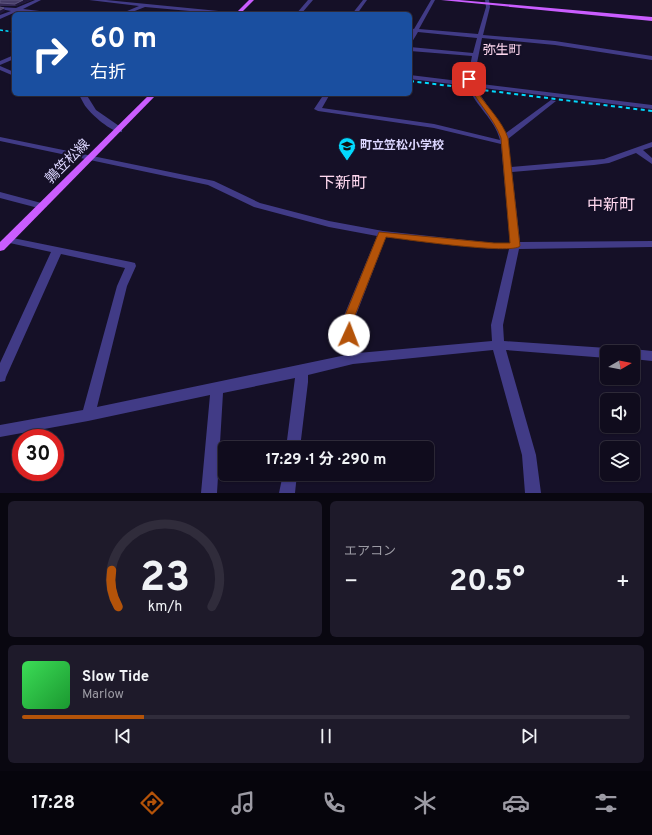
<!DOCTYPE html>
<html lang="ja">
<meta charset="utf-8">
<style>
:root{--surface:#100c1d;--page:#1e1a2a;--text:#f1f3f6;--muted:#9c9ba4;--line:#302c3b;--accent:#b45309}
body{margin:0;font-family:Overpass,"Noto Sans JP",sans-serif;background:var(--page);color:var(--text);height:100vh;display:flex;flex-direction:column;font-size:15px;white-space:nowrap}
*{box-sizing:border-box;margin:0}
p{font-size:13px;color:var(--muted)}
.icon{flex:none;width:22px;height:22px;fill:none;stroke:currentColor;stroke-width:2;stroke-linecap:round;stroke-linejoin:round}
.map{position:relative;height:493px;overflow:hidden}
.side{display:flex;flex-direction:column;gap:8px;padding:8px;background:#090710;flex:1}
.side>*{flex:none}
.guide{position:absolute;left:12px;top:12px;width:400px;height:84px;border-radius:6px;box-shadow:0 1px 3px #0004,0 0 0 1px var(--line);background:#1a4fa0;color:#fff;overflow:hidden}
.needle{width:26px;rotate:80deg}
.controls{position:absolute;left:600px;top:345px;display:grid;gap:8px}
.controls a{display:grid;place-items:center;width:40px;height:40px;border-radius:6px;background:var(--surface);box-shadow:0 1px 3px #0004,0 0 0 1px var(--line);font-size:20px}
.speed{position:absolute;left:12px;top:429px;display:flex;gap:8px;font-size:20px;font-weight:700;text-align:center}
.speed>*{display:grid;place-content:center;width:52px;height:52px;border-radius:50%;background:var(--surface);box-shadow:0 1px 3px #0004,0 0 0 1px var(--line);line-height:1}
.speed .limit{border:6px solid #d22;background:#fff;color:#111}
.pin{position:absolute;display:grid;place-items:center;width:34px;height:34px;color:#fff;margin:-17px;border-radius:8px;box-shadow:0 2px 6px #0006}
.me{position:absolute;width:44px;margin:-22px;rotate:2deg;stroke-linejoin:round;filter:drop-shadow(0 0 3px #0008)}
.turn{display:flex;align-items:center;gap:14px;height:84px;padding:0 12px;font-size:18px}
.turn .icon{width:52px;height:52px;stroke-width:2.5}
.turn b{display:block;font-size:28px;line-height:34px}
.big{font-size:30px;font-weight:700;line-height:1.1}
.side .card{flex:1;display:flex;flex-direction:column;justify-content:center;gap:6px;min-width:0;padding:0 14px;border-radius:6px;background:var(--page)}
.side .dial{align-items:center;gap:0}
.dial svg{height:104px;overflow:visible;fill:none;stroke:var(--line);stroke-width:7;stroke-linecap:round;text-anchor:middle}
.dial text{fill:var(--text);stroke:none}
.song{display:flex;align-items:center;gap:12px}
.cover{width:48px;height:48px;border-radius:6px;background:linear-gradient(135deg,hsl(130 70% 55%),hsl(130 70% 35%))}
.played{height:4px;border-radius:2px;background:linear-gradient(90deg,var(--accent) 20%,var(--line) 20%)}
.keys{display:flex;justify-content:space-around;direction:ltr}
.heat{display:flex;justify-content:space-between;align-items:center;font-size:22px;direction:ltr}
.side .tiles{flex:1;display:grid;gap:8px;grid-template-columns:1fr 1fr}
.card:last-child{grid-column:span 2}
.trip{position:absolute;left:218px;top:441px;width:216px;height:40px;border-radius:6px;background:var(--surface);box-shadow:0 1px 3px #0004,0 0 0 1px var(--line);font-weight:700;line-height:40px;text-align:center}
.tabs{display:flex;height:64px;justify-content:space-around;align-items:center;background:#06050c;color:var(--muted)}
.tabs .icon{width:28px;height:28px}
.tabs .on{color:var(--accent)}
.tabs b{font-size:18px;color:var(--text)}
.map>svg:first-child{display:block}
</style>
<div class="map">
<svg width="652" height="493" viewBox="0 0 652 493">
<rect width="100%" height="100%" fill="#151027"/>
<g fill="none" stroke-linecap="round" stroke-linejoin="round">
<g fill="#413b86" fill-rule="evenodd">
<path d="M 35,0 L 41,0 L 23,9 L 64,14 L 18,11 L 0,19 L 0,15 L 11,11 L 0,9 L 0,7 L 16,8 Z"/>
<path d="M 89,0 L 106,0 L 239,13 L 241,14 L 223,14 L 145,7 L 127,14 L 120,14 L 139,6 Z"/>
<path d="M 308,0 L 313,0 L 301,14 L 296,14 Z"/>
<path d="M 363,0 L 367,0 L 357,14 L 352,14 Z"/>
<path d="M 431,0 L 435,0 L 419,29 L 478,34 L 486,7 L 485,0 L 489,0 L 490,7 L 483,35 L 555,41 L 652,56 L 652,60 L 555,45 L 482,38 L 473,83 L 652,105 L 652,109 L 475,87 L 506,133 L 551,100 L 556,101 L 508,139 L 511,167 L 604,159 L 652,142 L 652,147 L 643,150 L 652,158 L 652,164 L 636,153 L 609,163 L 594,165 L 512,172 L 520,242 L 652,241 L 652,247 L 519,249 L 503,325 L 504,341 L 607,348 L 611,349 L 613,352 L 607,352 L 607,358 L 506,350 L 536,455 L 541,493 L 525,493 L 522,455 L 493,350 L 353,364 L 308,375 L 308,382 L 300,448 L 286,448 L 295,378 L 223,393 L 217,493 L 201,493 L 210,395 L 88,421 L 0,437 L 0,425 L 83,410 L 117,286 L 125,268 L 61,254 L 6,377 L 5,381 L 0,382 L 0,363 L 51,252 L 5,242 L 3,240 L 5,238 L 8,237 L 131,262 L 135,263 L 136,266 L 127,286 L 97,407 L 346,355 L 341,323 L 377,236 L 329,227 L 254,207 L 208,185 L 0,141 L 0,137 L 214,181 L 260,203 L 329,221 L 383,231 L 494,243 L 510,243 L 501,144 L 434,128 L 318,111 L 314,109 L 324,94 L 330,94 L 322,108 L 434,124 L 500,140 C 495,119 475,106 468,86 L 410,79 L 410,75 L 467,82 L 472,56 L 410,51 L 410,47 L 473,53 L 477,38 L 418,32 L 412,42 L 410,43 L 410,36 L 412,32 L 410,32 L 410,28 L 414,29 ZM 386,237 L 494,249 L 509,249 L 491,325 L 492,341 L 358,353 L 353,323 Z"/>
<path d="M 14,55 L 14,59 L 0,65 L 0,61 Z"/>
<path d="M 0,66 L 14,72 L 14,76 L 0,70 Z"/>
<path d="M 78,94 L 86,94 L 96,110 L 122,128 L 122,132 C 112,133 92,115 86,107 C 83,103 81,97 78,94 Z"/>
<path d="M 0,192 L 45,204 L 47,206 L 42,209 L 0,198 Z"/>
<path d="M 633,349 L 652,351 L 652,361 L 633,359 L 633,352 L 628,352 Z"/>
<path d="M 283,474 L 297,474 L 295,493 L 279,493 Z"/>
</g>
<g fill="#ca5dff" fill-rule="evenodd">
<path d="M 249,0 L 254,0 L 240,14 L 235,14 Z"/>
<path d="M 441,0 L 459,0 L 652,17 L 652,21 Z"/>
<path d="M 150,94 L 157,94 L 4,250 L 0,251 L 0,242 Z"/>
</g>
<path stroke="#02d9fe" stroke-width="1.5" stroke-dasharray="3 2.5" stroke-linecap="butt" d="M 0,30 L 14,32"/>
<path stroke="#02d9fe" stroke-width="2" stroke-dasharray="4 3.5" stroke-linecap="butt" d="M 410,81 L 652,111"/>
</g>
<path fill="#342955" d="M 0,0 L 32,0 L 16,6 L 0,6 Z"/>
<g fill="#20173b">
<path d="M 23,0 L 32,0 L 16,6 L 15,4 Z"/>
<path d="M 4,8 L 5,11 L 0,14 L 0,10 Z"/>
</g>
<g fill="#463c67" stroke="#5d547f">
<path d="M 0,0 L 23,0 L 15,4 L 0,3 Z"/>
<path d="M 0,7 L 4,8 L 0,10 Z"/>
</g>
<path fill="#b45309" stroke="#753606" d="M 469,77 C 474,80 475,88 478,93 C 488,108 502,121 508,138 L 520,246 C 513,255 403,239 386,237 L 352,323 L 355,335 L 353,338 L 349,339 L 345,338 L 342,323 L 379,232 L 494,243 L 510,243 L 501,138 C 493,116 475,101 466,79 Z"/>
<defs>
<g id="school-pin" transform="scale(0.9)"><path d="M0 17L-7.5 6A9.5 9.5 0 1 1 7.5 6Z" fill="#02d9fe" stroke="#151027"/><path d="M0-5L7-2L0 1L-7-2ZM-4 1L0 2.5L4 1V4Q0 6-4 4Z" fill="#111"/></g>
</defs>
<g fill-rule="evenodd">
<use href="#school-pin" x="347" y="146"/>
</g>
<g text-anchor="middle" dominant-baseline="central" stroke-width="4" stroke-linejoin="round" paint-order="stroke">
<g font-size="12" font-weight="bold" fill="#dcd6ff" stroke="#151027" text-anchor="start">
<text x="360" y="146">町立笠松小学校</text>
</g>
<g font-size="13" fill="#ffd8ef" stroke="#151027">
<text x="502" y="51">弥生町</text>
</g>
<g font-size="14" fill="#dcd6ff" stroke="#151027">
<text transform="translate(68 162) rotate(-45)">鶉笠松線</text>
</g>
<g font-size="16" fill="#ffd8ef" stroke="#151027">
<text x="343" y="184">下新町</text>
<text x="611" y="206">中新町</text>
</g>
</g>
</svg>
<div class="controls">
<a><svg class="needle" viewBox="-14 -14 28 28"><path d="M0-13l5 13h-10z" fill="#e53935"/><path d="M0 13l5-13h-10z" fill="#9c9ba4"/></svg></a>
<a><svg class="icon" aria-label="sound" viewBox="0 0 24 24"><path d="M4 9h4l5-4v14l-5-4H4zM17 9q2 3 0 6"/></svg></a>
<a><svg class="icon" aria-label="layers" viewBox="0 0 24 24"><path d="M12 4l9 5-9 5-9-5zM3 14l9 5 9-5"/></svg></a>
</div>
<div class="speed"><div class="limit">30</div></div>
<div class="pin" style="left:469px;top:79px;background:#d93025"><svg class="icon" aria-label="arrive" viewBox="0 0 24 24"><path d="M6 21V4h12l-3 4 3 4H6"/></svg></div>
<svg class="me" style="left:349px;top:335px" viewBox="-20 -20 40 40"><circle r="19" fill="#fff"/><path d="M0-13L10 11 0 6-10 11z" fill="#b45309"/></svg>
<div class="trip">17:29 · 1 分 · 290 m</div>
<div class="guide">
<div class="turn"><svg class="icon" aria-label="right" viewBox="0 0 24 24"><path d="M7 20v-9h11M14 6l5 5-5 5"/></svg><div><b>60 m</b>右折</div></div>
</div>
</div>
<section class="side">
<div class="tiles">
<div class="card dial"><svg viewBox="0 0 100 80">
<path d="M14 69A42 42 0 1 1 86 69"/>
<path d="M14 69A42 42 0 0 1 9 41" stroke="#b45309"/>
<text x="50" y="56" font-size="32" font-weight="700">23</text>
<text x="50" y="72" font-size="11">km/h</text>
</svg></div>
<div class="card"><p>エアコン</p>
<div class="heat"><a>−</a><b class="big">20.5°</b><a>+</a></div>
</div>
<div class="card">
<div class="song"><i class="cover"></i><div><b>Slow Tide</b><p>Marlow</p></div></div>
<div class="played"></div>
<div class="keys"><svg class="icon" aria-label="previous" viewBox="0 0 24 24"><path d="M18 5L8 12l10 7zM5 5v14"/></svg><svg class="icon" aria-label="pause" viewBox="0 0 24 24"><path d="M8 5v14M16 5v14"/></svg><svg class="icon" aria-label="next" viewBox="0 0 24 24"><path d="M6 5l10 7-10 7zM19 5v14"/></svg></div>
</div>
</div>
</section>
<nav class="tabs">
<b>17:28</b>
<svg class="icon on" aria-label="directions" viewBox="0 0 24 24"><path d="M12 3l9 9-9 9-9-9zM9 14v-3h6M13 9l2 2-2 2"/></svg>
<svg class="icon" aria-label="music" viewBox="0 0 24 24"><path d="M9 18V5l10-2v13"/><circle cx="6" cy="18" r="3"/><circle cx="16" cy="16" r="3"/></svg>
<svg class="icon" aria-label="phone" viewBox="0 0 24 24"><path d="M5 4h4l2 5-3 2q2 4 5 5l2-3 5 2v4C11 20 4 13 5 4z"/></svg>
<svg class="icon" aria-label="climate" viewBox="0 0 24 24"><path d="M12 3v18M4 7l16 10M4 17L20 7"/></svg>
<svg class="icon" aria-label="car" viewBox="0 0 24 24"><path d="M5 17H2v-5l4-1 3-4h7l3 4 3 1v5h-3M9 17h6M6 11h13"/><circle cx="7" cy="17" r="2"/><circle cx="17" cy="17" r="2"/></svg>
<svg class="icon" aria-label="filters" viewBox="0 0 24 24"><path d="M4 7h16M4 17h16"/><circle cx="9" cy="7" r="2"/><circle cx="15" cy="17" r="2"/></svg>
</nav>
